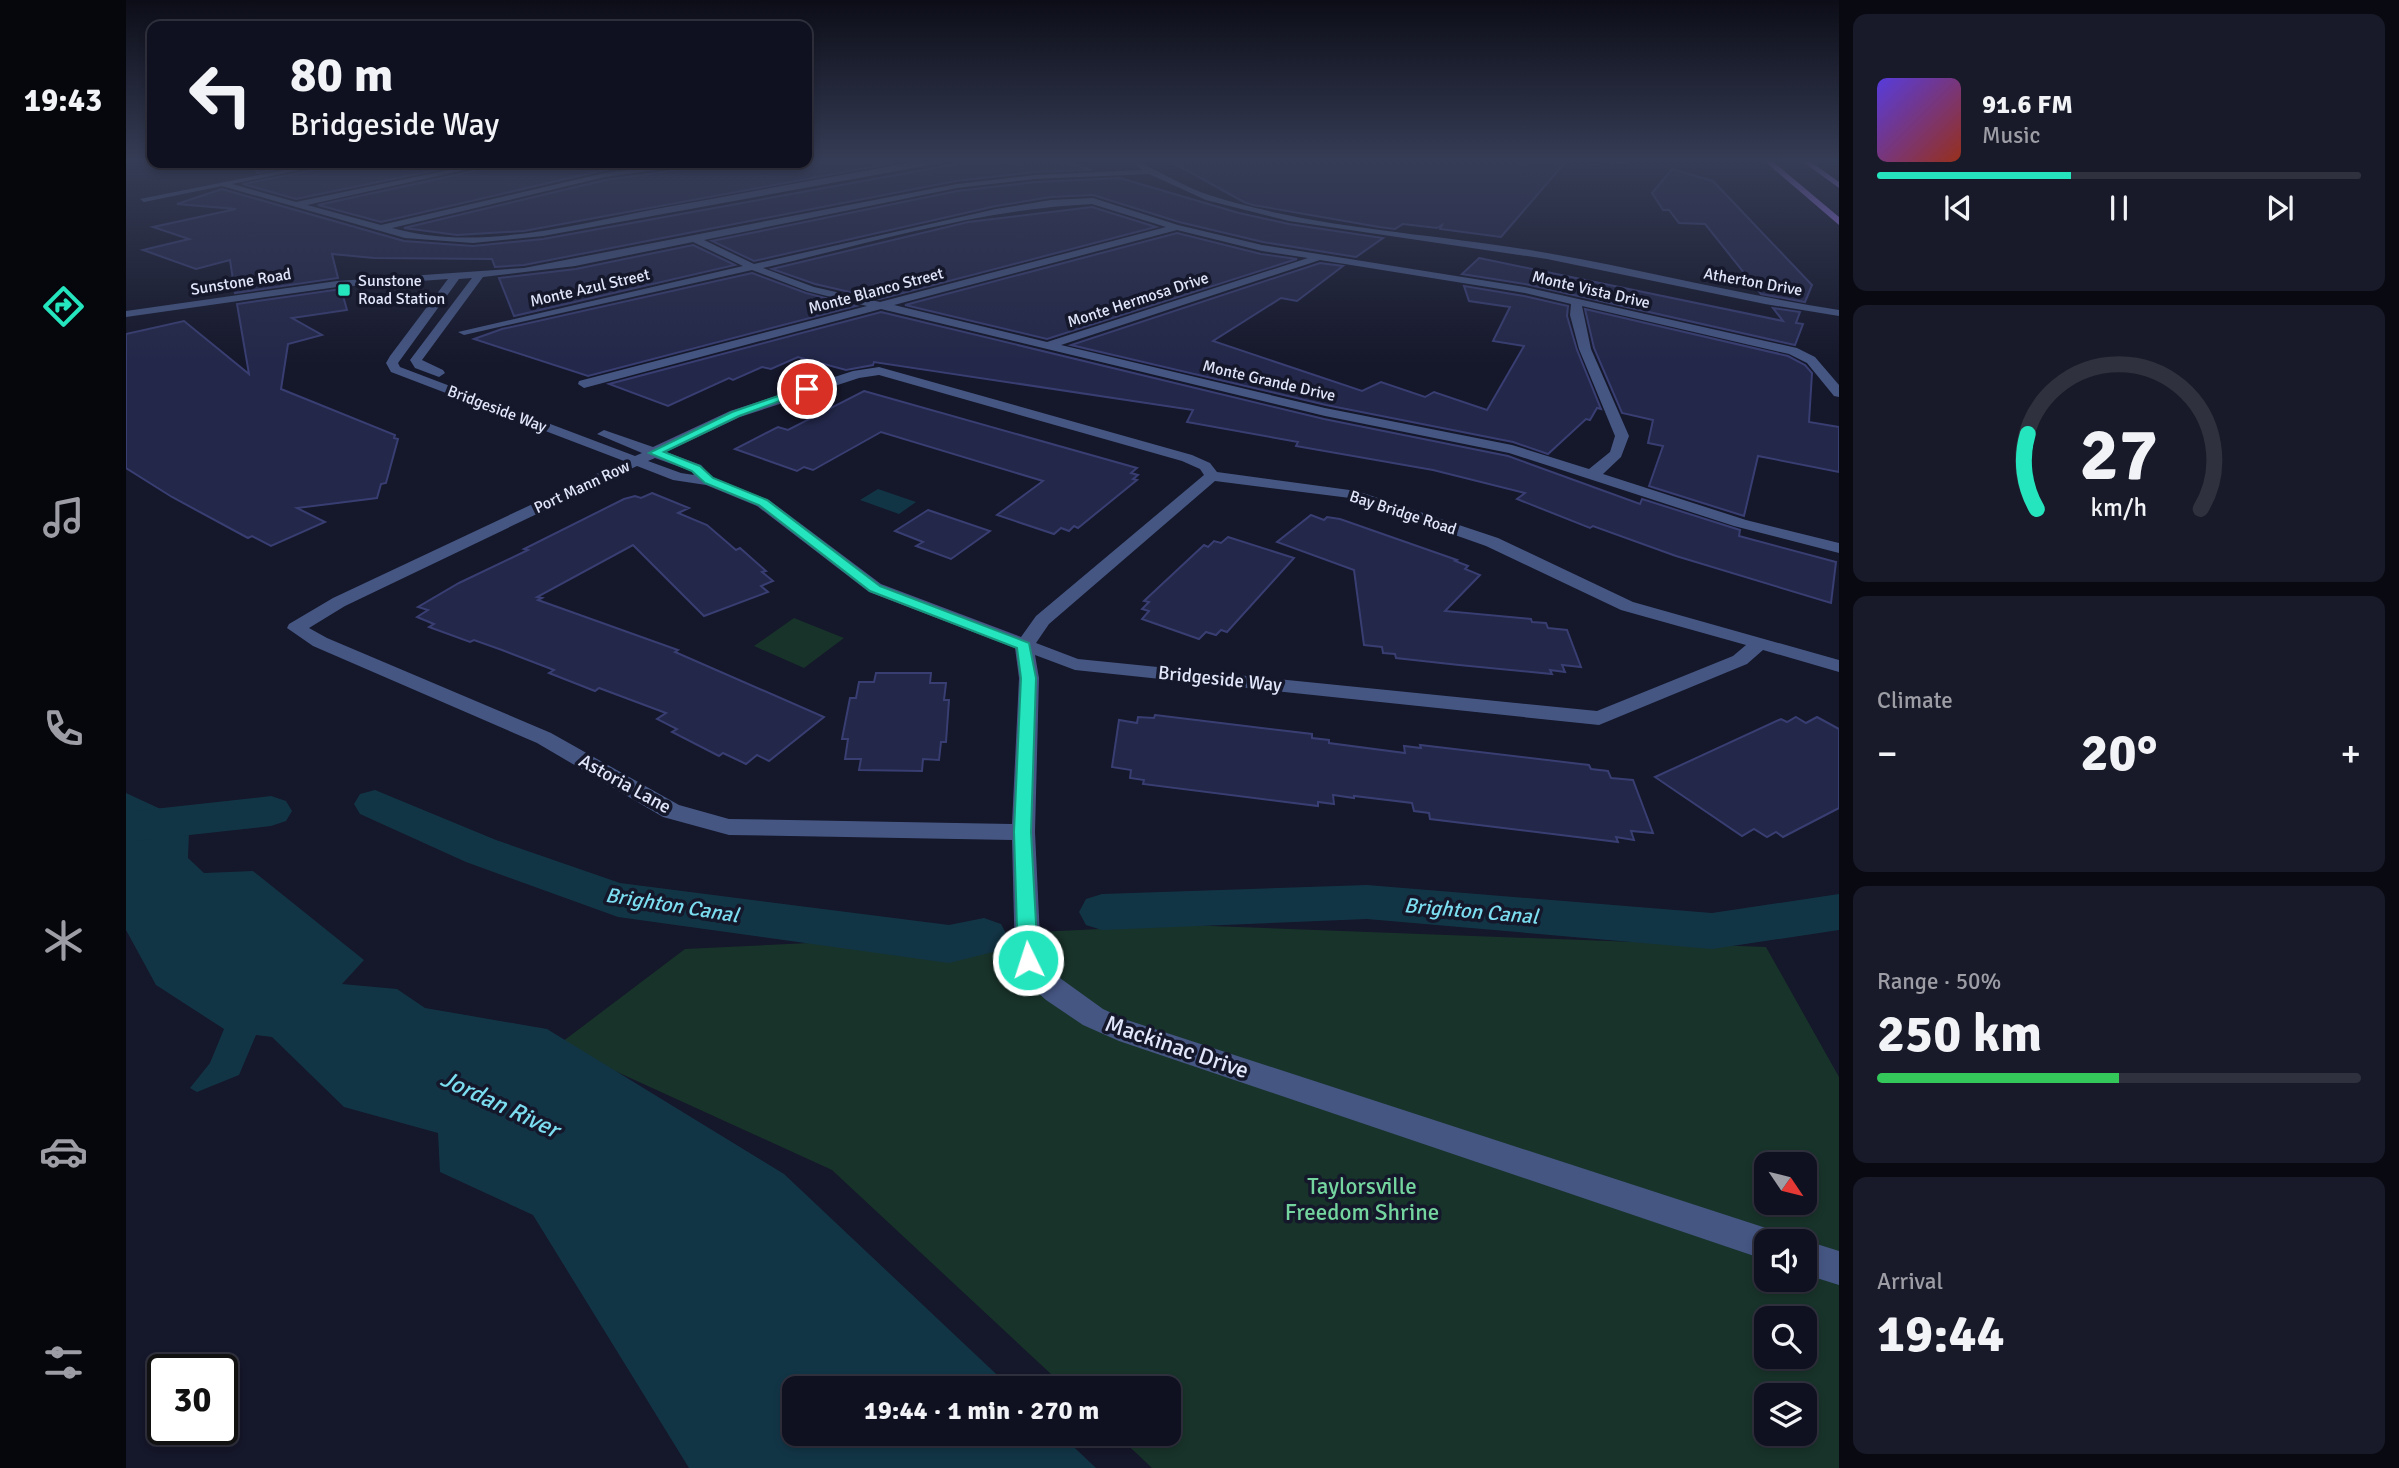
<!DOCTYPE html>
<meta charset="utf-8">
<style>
:root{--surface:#101120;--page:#191a29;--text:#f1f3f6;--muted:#9c9da5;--line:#30313e;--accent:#24e5be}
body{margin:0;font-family:Signika,sans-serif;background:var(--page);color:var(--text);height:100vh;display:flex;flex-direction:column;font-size:26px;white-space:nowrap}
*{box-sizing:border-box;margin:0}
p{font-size:23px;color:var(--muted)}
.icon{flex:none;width:38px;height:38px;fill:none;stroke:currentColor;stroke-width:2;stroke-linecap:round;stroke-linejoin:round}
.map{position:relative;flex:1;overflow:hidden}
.details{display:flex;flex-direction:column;gap:14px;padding:14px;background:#090912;width:560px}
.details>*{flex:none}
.hud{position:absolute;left:21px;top:21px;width:665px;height:147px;border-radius:14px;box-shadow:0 4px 10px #0003,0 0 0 2px var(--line);background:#101120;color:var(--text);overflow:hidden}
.needle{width:46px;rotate:125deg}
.controls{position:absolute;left:1628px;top:1152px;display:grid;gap:14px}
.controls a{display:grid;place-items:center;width:63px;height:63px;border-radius:14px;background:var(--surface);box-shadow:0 4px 10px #0003,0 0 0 2px var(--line);font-size:35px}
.speed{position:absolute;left:21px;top:1354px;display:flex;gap:14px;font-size:35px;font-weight:700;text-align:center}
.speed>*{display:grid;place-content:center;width:91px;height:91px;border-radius:50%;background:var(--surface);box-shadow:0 4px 10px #0003,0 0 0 2px var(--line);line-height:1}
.speed .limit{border:4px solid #111;border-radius:10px;background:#fff;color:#111}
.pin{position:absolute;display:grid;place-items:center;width:60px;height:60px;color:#fff;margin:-30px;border:4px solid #fff;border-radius:50%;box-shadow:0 2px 7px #0007}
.me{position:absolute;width:77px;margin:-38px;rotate:356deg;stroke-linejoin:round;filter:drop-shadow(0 0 5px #0008)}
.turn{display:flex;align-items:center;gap:24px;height:147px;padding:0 28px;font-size:32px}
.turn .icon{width:91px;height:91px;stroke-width:2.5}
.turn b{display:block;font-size:49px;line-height:60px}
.big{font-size:52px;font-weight:700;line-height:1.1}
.details .card{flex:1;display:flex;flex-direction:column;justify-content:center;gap:10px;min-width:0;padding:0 24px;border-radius:14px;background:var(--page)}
.details .dial{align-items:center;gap:0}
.dial svg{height:182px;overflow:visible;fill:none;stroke:var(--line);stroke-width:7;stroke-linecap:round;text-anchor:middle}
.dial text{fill:var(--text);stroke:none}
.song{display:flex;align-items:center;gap:21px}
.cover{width:84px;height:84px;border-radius:10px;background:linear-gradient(135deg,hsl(250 70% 55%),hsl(10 70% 35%))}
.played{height:7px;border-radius:4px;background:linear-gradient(90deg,var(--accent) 40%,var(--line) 40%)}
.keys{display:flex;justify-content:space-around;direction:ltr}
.heat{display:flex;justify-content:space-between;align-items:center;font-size:38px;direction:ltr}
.charge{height:10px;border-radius:5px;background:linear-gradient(90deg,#34c759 50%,var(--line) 0)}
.trip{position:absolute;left:656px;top:1376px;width:399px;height:70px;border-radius:14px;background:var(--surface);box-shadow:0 4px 10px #0003,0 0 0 2px var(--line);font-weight:700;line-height:70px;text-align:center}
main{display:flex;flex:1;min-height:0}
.tab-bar{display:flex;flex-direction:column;width:126px;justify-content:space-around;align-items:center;background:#06070d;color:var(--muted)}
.tab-bar .icon{width:49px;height:49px}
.tab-bar .selected{color:var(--accent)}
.tab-bar b{font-size:32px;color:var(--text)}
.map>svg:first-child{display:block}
</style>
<main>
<nav class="tab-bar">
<b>19:43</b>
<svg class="icon selected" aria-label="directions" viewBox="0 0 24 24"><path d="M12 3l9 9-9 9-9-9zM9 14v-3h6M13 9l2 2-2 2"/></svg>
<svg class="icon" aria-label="music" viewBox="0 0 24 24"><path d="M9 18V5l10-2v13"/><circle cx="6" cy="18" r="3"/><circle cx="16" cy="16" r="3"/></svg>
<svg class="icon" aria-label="phone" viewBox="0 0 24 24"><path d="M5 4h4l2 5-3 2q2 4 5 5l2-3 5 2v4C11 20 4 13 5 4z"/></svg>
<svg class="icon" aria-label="climate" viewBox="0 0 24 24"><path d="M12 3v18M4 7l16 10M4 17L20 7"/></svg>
<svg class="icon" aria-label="car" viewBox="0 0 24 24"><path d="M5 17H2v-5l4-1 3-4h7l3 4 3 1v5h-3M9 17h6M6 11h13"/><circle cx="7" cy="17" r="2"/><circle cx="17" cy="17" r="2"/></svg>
<svg class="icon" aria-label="filters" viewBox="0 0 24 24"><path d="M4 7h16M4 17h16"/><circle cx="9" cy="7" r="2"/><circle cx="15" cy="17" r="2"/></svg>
</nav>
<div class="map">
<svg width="1713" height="1468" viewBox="0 0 1713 1468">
<rect width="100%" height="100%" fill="#15172a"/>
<g fill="#18332a" fill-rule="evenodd">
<path d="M 668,618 L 718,638 L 678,668 L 628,646 Z"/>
<path d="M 1059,925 L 1640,947 L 1713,1077 L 1713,1468 L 1026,1468 L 989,1433 L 1043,1433 L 1043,1388 L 940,1388 L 706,1170 L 432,1045 L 559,949 ZM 1640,1164 L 1678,1164 L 1678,1202 L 1640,1202 ZM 1640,1241 L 1678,1241 L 1678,1279 L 1640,1279 ZM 1640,1318 L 1678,1318 L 1678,1356 L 1640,1356 ZM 1640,1395 L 1678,1395 L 1678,1433 L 1640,1433 Z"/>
</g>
<g fill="#123546">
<path d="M 752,489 L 790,502 L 773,514 L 734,500 Z"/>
<path d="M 0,793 L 41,812 L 63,831 L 62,858 L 78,873 L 127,871 L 238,960 L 216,984 L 271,989 L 299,1008 L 421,1029 L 658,1174 L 885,1388 L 668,1388 L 668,1433 L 933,1433 L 970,1468 L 563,1468 L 407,1215 L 314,1172 L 312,1133 L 218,1107 L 146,1037 L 130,1035 L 113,1075 L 71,1092 L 64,1088 L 84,1063 L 98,1029 L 30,985 L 0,930 Z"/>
</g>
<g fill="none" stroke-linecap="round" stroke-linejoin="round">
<g fill="#123546" fill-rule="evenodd">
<path d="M 249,790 L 370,840 L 494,883 L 823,925 L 858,918 L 875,924 L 882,937 L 875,950 L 823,963 L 492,917 L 340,862 L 234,814 L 228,804 L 234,794 Z"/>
<path d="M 145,796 L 160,801 L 166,811 L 160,821 L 145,826 L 0,842 L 0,812 Z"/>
<path d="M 1241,885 L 1586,913 L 1713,894 L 1713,930 L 1586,949 L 1241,919 L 976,930 L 960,925 L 953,912 L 960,899 L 976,894 Z"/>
</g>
</g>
<g fill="#232749" stroke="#383e72" stroke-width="2">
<path d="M 858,159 L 871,163 L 895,159 L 928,159 L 966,170 L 909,172 L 830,181 L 398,265 L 369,267 L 366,259 L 248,258 L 206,254 L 212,278 L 109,293 L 104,260 L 70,269 L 17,250 L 63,239 L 27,227 L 110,209 L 51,204 L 96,189 L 278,241 L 347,246 L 417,239 Z"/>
<path d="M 1040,159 L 1442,159 L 1375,237 L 1314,229 L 1316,225 L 1311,228 L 1277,224 L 1269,229 L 1253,227 L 1127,205 L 1118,202 Z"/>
<path d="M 129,163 L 181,163 L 131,173 Z"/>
<path d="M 211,163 L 344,163 L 170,199 L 117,184 L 209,166 Z"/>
<path d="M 373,163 L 541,163 L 478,170 L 255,222 L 192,205 L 371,166 Z"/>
<path d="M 584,163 L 768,163 L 398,231 L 331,235 L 278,228 L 479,180 L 581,166 Z"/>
<path d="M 1546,169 L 1587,181 L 1686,285 L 1679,302 L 1635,294 L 1579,224 L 1553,223 L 1543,210 L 1537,210 L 1526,193 Z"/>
<path d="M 994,178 L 1113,213 L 1163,224 L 1257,238 L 1230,257 L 1137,242 L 1053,222 L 967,195 L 925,197 L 870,206 L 628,261 L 586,241 L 831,191 L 909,182 Z"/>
<path d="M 966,207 L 1030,227 L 754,299 L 689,284 L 646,269 L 842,222 Z"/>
<path d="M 1051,233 L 1135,254 L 1171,259 L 921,339 L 779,305 Z"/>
<path d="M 567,245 L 609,265 L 388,316 L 373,278 L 450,269 Z"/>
<path d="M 1353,258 L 1657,321 L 1647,308 L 1674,312 L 1670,323 L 1677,324 L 1669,345 L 1399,284 L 1336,274 Z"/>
<path d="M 1194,263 L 1217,266 L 1171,301 L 1155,298 L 1087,341 L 1236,391 L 1255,382 L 1299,397 L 1308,392 L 1361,410 L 1398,346 L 1367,341 L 1384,307 L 1343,301 L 1338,286 L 1398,296 L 1442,306 L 1441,316 L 1451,350 L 1475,409 L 1471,408 L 1464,420 L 1460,419 L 1422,454 L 1387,442 L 1200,405 L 945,345 Z"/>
<path d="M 626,273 L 680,293 L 730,306 L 462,376 L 348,339 L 376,329 Z"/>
<path d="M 215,289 L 221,310 L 166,318 L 196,335 L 162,344 L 155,389 L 269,435 L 268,438 L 272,439 L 260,483 L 255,484 L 251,498 L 171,508 L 199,522 L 145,546 L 126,536 L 122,538 L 46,497 L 0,468 L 0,334 L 58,321 L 123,374 L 111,304 Z"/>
<path d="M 1459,309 L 1662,356 L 1679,365 L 1686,373 L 1683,422 L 1713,427 L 1713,472 L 1632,456 L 1618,516 L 1523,486 L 1537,446 L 1522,443 L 1527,420 L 1496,413 L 1468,348 Z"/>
<path d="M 755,312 L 1198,419 L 1382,456 L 1514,504 L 1516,499 L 1614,530 L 1613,536 L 1710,562 L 1705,603 L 1550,556 L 1467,526 L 1464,528 L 1391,499 L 1399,493 L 1307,470 L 1170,446 L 1172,442 L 1061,422 L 1067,410 L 748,362 L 747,365 L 720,370 L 672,357 L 645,369 L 636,367 L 607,380 L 603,378 L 542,406 L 483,384 Z"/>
<path d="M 738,391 L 1011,468 L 1005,473 L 1012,475 L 1007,479 L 1011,480 L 952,528 L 948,526 L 943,531 L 935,528 L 928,534 L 871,515 L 917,481 L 755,432 L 687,470 L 678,467 L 671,471 L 609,449 L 652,427 L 662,430 Z"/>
<path d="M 526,493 L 563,508 L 552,513 L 581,525 L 610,550 L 614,548 L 640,571 L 636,572 L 647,581 L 635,586 L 642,592 L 578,616 L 507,545 L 411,597 L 416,598 L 412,600 L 552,650 L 549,652 L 698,717 L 643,761 L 631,755 L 620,764 L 597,753 L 593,756 L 546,732 L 551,729 L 531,719 L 540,713 L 473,688 L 469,691 L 423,673 L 428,670 L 376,650 L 348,640 L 344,642 L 303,627 L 308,624 L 291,617 L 302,610 L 292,607 L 333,583 L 402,550 L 398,549 L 498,499 L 509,496 L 515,498 Z"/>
<path d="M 802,510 L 864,531 L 825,559 L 790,546 L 797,542 L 769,531 Z"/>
<path d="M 1185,515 L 1198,520 L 1201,517 L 1214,519 L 1331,560 L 1329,561 L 1342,566 L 1339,569 L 1354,575 L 1319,611 L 1405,619 L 1406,622 L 1420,623 L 1422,628 L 1441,630 L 1455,667 L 1436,665 L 1439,672 L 1424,670 L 1426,674 L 1333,665 L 1270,658 L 1269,654 L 1257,653 L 1256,647 L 1238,645 L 1228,570 L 1151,542 Z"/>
<path d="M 1102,537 L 1168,558 L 1101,632 L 1095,630 L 1090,635 L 1080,632 L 1073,639 L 1016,619 L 1023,611 L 1016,609 L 1023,602 L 1018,601 L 1078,545 L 1082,547 L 1088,541 L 1095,543 Z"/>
<path d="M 750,673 L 805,673 L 804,683 L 820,683 L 818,700 L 823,700 L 820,742 L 815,742 L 813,760 L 797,759 L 796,771 L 733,770 L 735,759 L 719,759 L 722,739 L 716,739 L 724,698 L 730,698 L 733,682 L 748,682 Z"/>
<path d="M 1029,715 L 1186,734 L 1186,738 L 1203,740 L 1203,743 L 1279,753 L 1278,746 L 1295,748 L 1294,745 L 1463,765 L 1465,769 L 1482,771 L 1485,778 L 1507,780 L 1527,833 L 1505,831 L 1508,840 L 1490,837 L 1492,842 L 1304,819 L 1303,813 L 1288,811 L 1286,803 L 1228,796 L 1228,798 L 1207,795 L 1208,804 L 1192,802 L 1192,806 L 1017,784 L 1018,780 L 1004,778 L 1005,770 L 986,767 L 993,720 L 1011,723 L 1012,717 L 1028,718 Z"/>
<path d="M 1670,717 L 1680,723 L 1691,717 L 1713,729 L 1713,808 L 1657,837 L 1650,832 L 1641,837 L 1628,829 L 1616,836 L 1529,777 L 1655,719 L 1661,722 Z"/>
</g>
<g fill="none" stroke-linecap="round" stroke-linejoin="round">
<g fill="#455683" fill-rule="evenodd">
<path d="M 818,159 L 837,159 L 417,236 L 347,243 L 279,238 L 96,186 L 18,202 L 14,199 L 193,163 L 208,163 L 106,184 L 170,202 L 356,163 L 370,163 L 181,205 L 255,225 L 479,173 L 560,163 L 581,163 L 479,177 L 266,228 C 351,252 446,225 530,209 C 612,194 694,179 776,164 Z"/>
<path d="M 1457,159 L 1505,159 L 1498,164 Z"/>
<path d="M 1014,163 C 1038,173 1060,188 1086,196 C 1194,230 1310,233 1421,253 C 1519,270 1615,295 1713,310 L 1713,316 L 1639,304 L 1421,259 L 1163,221 L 1080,200 L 1023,174 L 909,179 L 831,188 L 578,240 L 628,264 L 870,209 L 925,200 L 967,198 L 1052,225 L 1136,245 L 1399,287 L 1671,348 L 1689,357 L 1713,385 L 1713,397 L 1708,396 L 1681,363 L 1663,354 L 1456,306 L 1465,349 L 1503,436 L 1495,457 L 1477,474 L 1620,520 L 1713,543 L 1713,553 L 1608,526 L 1383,453 L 1199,416 L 755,309 L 458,388 L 452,384 L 453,381 L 741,306 L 681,291 L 626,270 L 338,335 L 332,332 L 617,266 L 567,242 L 449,266 L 357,277 L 296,360 L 317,370 L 319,373 L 313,377 L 289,368 L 284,360 L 346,278 L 333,279 L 272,363 L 274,367 L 509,456 L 516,453 L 471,434 L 478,430 L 527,447 L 604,411 L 727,371 L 753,367 L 1066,455 L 1084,463 L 1091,472 L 1231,491 L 1372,538 L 1507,602 L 1713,660 L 1713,672 L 1637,650 L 1621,664 L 1473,725 L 949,670 L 909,655 L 913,678 L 909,832 L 915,959 L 920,968 L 977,1009 L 1001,1020 L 1640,1228 L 1652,1232 L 1655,1241 L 1640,1241 L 1640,1260 L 993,1041 L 957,1025 L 920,1000 L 902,984 L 893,967 L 889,960 L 886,840 L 603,835 L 537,817 L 411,743 L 187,646 L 161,628 L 163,624 L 207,598 L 498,461 L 265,372 L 260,363 L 264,356 L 322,279 L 211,287 L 0,317 L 0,311 L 211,281 L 398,268 L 831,184 L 909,175 L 1016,170 L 1010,165 ZM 966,204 L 1040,227 L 754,302 L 688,287 L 637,268 C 745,243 855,209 966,204 ZM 1051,230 L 1136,251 L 1182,258 L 921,342 L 768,305 ZM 1194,260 L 1399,293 L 1445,304 L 1444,315 L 1453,349 L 1489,436 L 1484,452 L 1463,469 L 1386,445 L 1199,408 L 935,345 ZM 753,375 L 1056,461 L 1074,469 L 1078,475 L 910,616 L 895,637 L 755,584 L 643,500 L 586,477 L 575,465 L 540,452 L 614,417 L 733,378 ZM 529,458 L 565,471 L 568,475 L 555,473 L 522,461 ZM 511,466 L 547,480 L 580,485 L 631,506 L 743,592 L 889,648 L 893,678 L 886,824 L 603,819 L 553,805 L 425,733 L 201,638 L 183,628 L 219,606 ZM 1089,481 L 1224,498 L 1360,546 L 1495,610 L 1620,645 L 1607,656 L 1471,711 L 952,659 L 910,643 L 923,624 Z"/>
<path d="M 1678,1240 L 1713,1251 L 1713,1285 L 1678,1274 Z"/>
</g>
<g fill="#9c75ef" fill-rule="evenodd">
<path d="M 1636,159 L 1644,159 L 1713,217 L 1713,225 Z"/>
<path d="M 1673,159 L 1681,159 L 1713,182 L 1713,188 Z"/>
</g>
</g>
<linearGradient id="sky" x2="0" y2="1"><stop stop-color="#0c0d17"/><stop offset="0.44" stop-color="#353c55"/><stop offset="1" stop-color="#353c55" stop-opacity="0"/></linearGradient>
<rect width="1713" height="364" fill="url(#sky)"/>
<path fill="#24e5be" stroke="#17957c" stroke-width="2" d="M 678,387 L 686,389 L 613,416 L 538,452 L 574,466 L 587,478 L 641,500 L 754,586 L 903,643 L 910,678 L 905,832 L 912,960 L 909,966 L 902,968 L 895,966 L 892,960 L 888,832 L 895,678 L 891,648 L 744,591 L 633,505 L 579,483 L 566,471 L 523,453 L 606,412 Z"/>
<rect fill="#24e5be" stroke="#15172a" stroke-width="2.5" x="211" y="283" width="14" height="14" rx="3.5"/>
<g text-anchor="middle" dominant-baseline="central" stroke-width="7" stroke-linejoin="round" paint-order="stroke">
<g font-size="16" fill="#e1e6fb" stroke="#15172a" text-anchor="start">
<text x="232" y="281">Sunstone<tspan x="232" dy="18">Road Station</tspan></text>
</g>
<g font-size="16" fill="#e1e6fb" stroke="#15172a">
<text transform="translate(115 282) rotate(-9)">Sunstone Road</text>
<text transform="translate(1627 282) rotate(10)">Atherton Drive</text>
<text transform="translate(464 288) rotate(-13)">Monte Azul Street</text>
<text transform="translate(1465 290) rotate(13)">Monte Vista Drive</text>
<text transform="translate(750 291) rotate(-15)">Monte Blanco Street</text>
<text transform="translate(1012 300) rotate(-18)">Monte Hermosa Drive</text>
<text transform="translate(1143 381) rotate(13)">Monte Grande Drive</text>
<text transform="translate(371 409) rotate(21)">Bridgeside Way</text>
<text transform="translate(456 487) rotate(-25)">Port Mann Row</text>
<text transform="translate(1277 513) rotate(18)">Bay Bridge Road</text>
</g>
<g font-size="19" fill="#e1e6fb" stroke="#15172a">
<text transform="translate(1094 679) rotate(6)">Bridgeside Way</text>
<text transform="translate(499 784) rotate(29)">Astoria Lane</text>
</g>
<g font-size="21" font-style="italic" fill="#7bddef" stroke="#15172a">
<text transform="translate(546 905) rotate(9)">Brighton Canal</text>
<text transform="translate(1345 911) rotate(5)">Brighton Canal</text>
</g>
<g font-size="23" fill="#e1e6fb" stroke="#15172a">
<text transform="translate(1051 1047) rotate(19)">Mackinac Drive</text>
</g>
<g font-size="23" fill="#74d59f" stroke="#15172a">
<text x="1236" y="1186">Taylorsville<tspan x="1236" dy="26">Freedom Shrine</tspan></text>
</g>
<g font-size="24" font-style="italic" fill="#7bddef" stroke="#15172a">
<text transform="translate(374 1104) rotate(25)">Jordan River</text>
</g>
</g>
</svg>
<div class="controls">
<a><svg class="needle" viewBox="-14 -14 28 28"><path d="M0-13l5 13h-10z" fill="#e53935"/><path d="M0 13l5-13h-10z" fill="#9c9da5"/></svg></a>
<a><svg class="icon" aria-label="sound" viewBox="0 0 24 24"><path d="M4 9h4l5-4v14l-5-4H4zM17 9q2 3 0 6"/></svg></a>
<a><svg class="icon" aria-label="search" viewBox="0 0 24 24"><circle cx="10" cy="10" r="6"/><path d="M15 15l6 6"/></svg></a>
<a><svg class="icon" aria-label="layers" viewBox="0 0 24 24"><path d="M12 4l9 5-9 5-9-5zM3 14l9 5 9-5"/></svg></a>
</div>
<div class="speed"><div class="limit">30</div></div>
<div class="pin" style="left:681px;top:389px;background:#d93025"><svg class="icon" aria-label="arrive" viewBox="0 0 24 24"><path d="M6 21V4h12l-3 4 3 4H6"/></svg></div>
<svg class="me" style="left:902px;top:960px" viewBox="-20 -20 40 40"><circle r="17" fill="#24e5be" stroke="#fff" stroke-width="3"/><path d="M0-11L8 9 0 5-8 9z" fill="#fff"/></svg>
<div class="trip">19:44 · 1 min · 270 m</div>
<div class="hud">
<div class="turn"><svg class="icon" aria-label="left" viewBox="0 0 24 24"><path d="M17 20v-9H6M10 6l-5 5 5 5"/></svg><div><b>80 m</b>Bridgeside Way</div></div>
</div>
</div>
<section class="details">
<div class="card">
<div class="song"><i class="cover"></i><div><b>91.6 FM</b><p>Music</p></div></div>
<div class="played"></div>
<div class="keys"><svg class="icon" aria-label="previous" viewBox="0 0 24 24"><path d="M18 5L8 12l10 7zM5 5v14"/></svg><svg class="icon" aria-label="pause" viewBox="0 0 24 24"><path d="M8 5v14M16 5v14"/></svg><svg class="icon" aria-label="next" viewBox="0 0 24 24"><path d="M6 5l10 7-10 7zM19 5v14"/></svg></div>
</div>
<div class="card dial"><svg viewBox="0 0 100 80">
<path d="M14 69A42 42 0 1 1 86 69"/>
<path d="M14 69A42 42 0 0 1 10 36" stroke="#24e5be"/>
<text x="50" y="56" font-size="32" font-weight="700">27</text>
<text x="50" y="72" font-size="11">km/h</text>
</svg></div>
<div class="card"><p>Climate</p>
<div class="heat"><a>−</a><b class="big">20°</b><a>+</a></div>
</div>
<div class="card"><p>Range · 50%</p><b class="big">250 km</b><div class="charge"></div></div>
<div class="card"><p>Arrival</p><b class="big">19:44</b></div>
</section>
</main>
